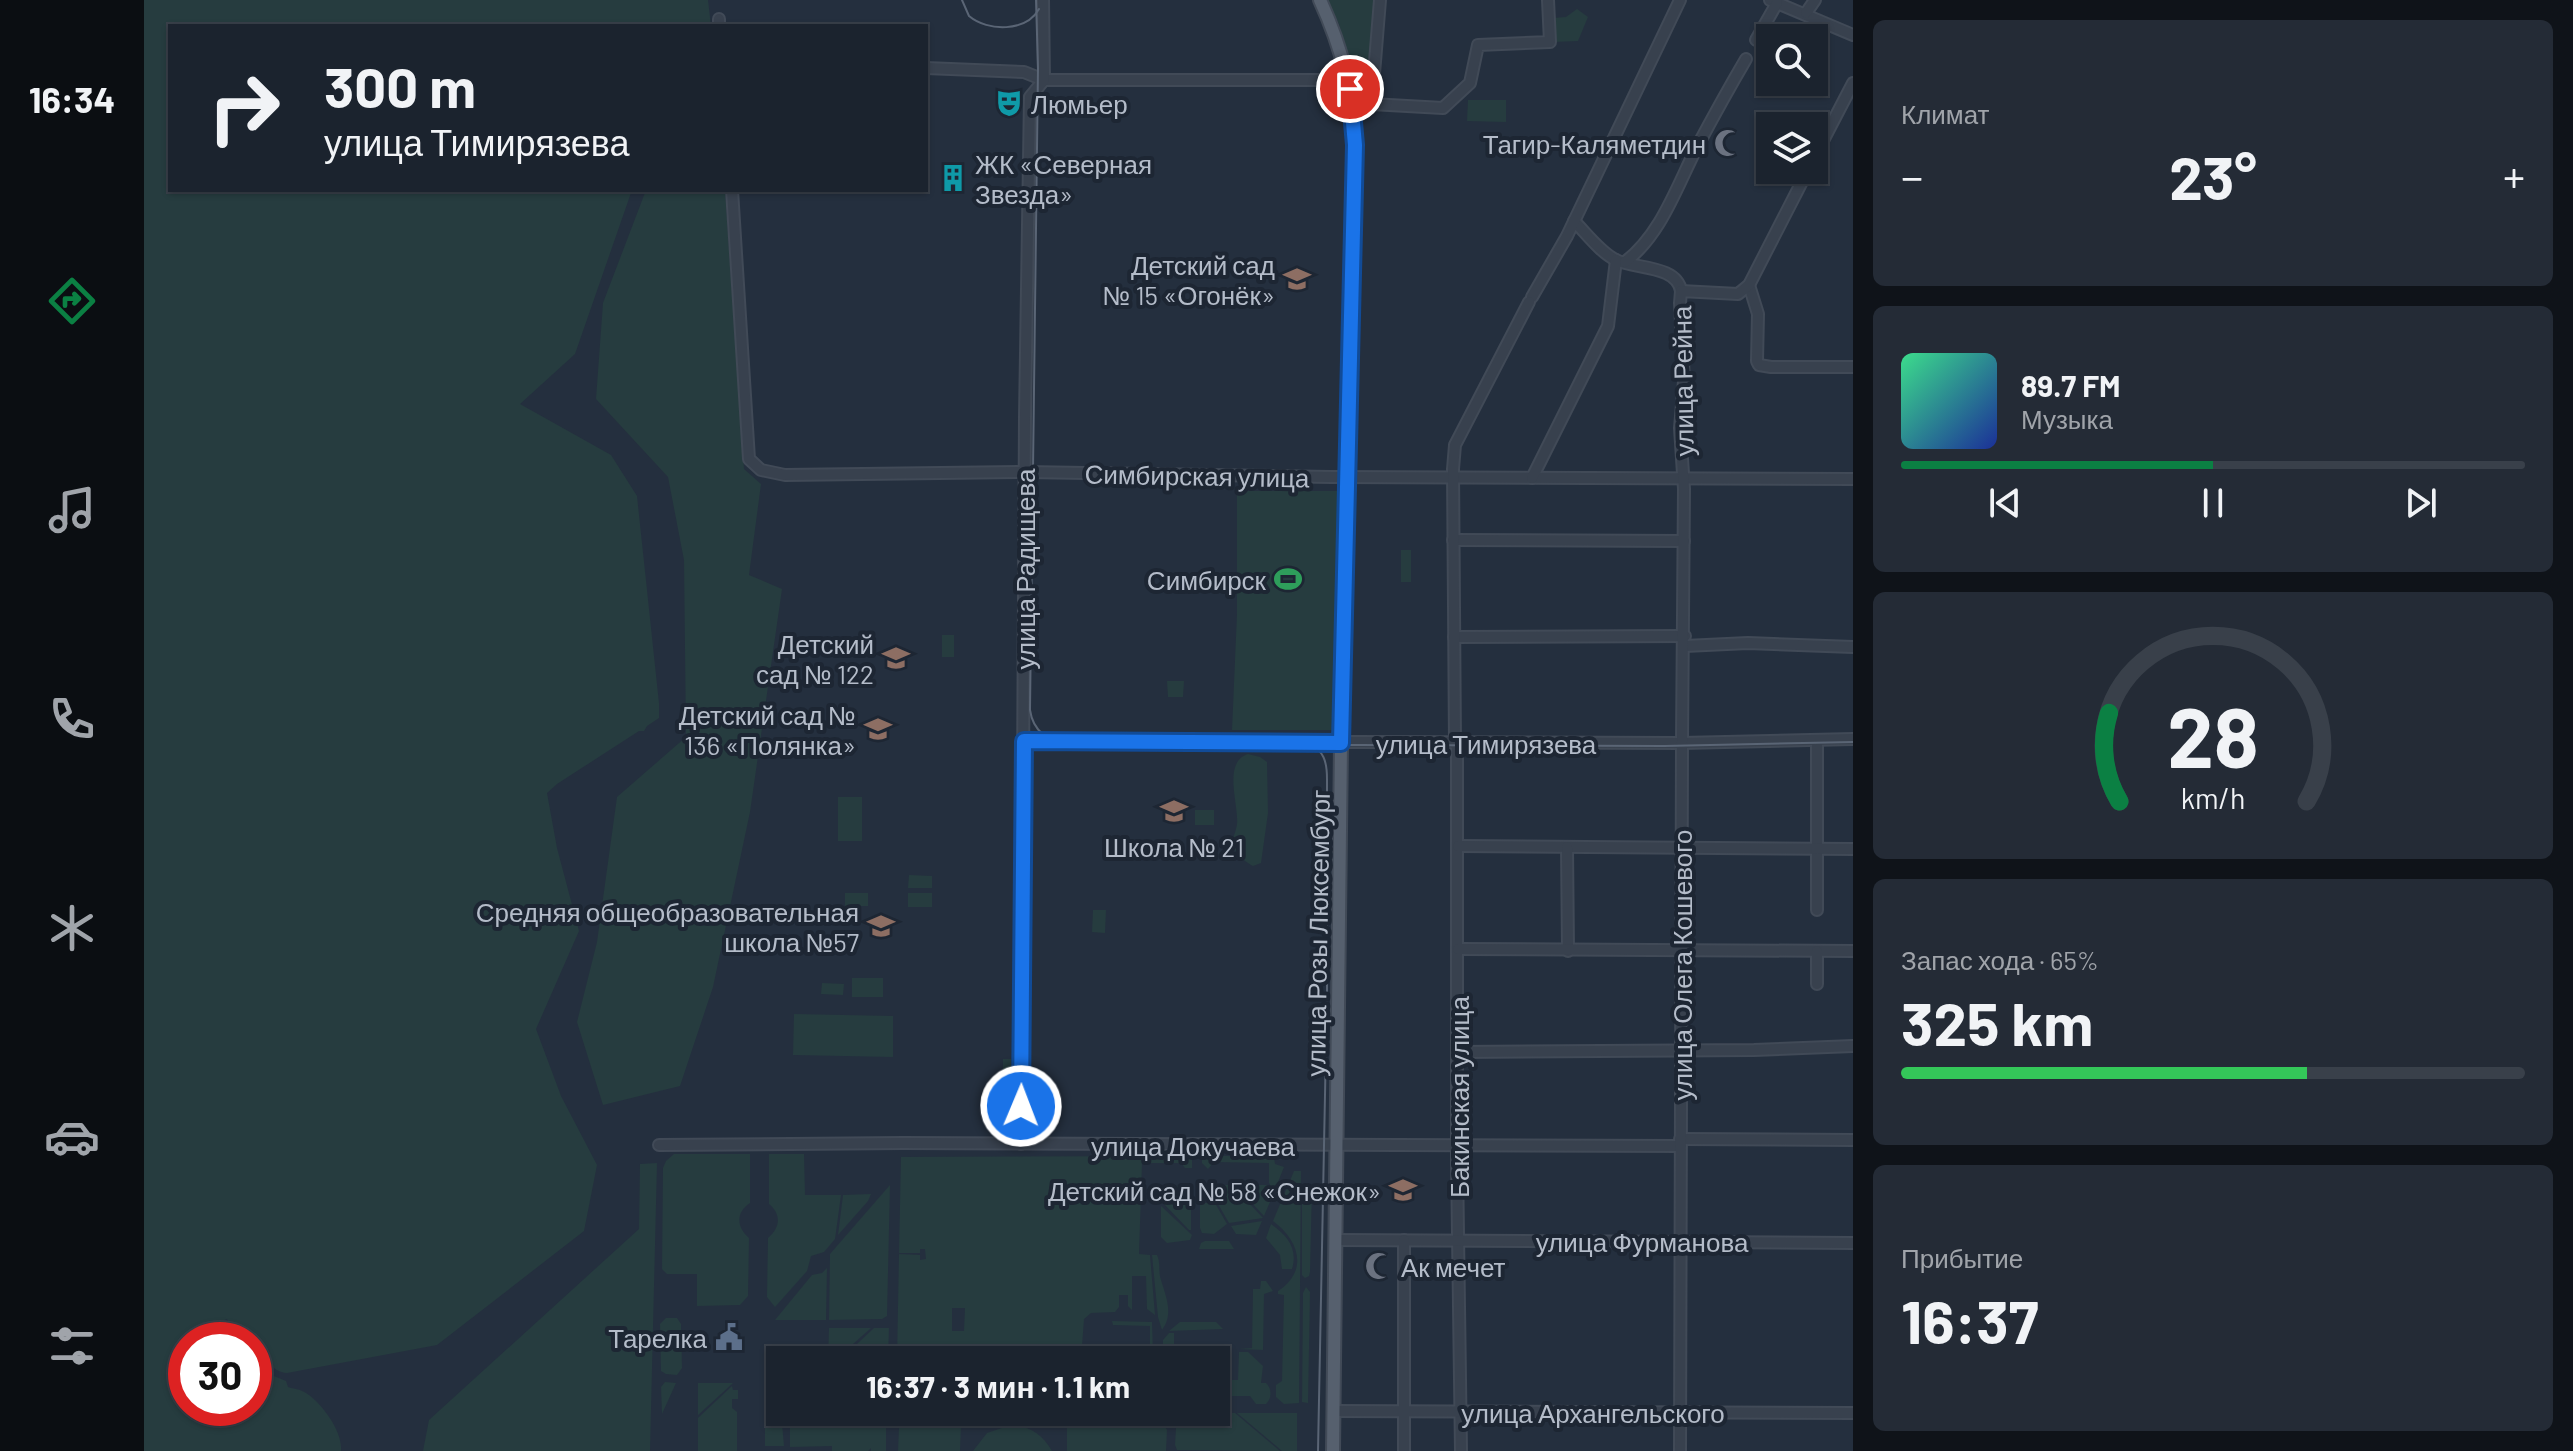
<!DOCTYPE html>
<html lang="ru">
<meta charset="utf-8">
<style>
:root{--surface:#1b232e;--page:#242b36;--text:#f1f3f6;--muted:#a0a4aa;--line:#39404a;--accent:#0b8043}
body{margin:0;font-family:Barlow,sans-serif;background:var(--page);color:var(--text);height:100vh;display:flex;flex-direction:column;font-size:30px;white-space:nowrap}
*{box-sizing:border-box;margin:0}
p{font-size:26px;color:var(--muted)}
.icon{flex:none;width:44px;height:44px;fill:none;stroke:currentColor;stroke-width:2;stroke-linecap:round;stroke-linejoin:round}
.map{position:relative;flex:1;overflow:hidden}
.drawer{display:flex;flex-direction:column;gap:20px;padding:20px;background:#0f1319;width:720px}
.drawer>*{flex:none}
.guide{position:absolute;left:24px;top:24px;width:760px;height:168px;border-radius:0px;box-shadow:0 2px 6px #0004,0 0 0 2px var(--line);background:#1b232e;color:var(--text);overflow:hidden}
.buttons{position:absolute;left:1612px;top:24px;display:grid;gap:16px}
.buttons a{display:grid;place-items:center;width:72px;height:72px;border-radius:0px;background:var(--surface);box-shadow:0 2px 6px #0004,0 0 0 2px var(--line);font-size:40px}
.speed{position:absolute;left:24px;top:1322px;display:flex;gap:16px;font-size:40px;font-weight:700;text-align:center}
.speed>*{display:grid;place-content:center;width:104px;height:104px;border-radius:50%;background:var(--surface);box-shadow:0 2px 6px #0004,0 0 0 2px var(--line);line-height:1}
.speed .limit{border:12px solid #d22;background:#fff;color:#111}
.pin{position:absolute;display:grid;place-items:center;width:68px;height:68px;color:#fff;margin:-34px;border:4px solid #fff;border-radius:50%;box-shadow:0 2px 8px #0007}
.me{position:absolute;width:88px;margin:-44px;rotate:1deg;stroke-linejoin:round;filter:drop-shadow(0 0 6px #0008)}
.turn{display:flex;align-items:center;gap:28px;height:168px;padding:0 24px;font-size:36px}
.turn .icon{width:104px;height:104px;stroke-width:2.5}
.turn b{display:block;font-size:56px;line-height:68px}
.big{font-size:60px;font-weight:700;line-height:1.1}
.drawer .tile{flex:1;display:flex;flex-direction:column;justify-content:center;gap:12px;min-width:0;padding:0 28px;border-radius:12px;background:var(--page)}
.drawer .dial{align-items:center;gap:0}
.dial svg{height:208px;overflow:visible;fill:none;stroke:var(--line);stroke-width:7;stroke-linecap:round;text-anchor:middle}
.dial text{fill:var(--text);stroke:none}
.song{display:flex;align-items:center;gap:24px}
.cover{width:96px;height:96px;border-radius:12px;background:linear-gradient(135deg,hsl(150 70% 55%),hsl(230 70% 35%))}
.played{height:8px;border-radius:4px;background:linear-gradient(90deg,var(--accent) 50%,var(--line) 50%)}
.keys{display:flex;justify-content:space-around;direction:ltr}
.heat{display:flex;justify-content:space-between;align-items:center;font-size:44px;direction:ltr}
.charge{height:12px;border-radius:6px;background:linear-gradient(90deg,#34c759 65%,var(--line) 0)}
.trip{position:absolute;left:622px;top:1346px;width:464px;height:80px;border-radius:0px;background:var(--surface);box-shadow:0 2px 6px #0004,0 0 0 2px var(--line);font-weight:700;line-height:80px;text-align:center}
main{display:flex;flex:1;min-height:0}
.tab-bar{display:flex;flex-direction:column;width:144px;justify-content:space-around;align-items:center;background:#0b0e12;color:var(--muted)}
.tab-bar .icon{width:56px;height:56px}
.tab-bar .active{color:var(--accent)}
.tab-bar b{font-size:36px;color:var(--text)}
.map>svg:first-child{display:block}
</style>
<main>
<nav class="tab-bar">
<b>16:34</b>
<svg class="icon active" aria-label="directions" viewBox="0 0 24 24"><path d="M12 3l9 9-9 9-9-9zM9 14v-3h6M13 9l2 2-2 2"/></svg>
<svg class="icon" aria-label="music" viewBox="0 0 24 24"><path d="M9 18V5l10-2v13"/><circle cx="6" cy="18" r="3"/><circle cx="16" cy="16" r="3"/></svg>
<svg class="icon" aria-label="phone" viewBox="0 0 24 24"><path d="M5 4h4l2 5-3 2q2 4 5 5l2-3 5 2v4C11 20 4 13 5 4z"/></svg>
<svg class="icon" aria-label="climate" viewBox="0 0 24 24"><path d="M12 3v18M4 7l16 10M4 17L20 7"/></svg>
<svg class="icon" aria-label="car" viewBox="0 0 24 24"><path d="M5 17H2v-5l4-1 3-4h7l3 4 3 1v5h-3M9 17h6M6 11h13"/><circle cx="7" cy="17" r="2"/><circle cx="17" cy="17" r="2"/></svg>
<svg class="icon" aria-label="filters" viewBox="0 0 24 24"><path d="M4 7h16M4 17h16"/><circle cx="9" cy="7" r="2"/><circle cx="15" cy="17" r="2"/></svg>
</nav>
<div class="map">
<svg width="1709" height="1451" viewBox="0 0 1709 1451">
<rect width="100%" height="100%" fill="#242f3e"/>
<g fill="#263c3f" fill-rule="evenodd">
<path d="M 0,0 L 564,0 L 567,26 L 26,26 L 26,190 L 488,190 L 431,354 L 376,404 L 467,455 L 493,496 L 515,703 L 515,718 L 503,726 L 500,731 L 495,731 L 413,784 L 403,793 L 413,848 L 435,931 L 392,1029 L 417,1096 L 453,1165 L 440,1231 L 293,1345 L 143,1373 C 128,1372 122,1359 117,1346 L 110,1344 L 110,1340 L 94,1340 L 83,1319 L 67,1325 L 59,1331 L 64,1335 L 80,1334 L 85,1340 L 42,1340 L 42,1408 L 110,1408 L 110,1357 L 130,1376 L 142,1381 L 144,1387 C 150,1389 156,1389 162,1393 C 178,1403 199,1432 197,1451 L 0,1451 Z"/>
<path d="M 1183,0 L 1233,0 L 1228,62 L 1217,65 L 1204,60 L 1195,24 Z"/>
<path d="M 1433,9 L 1444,17 L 1434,41 L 1410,42 L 1409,18 L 1422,17 Z"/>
<path d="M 1324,100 L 1362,100 L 1362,122 L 1323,121 Z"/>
<path d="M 502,190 L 581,190 L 600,469 L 617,484 L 605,575 L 638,589 L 606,812 L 569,987 L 536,1086 L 459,1105 L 433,1022 L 453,942 L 473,797 L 542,737 L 540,560 L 524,477 L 452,399 L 459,303 Z"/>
<path d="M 1093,491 L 1197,491 L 1191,730 L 1088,730 L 1093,614 Z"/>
<rect x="1257" y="550" width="10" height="32"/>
<rect x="798" y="635" width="12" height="22"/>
<path d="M 1023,681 L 1040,681 L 1039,697 L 1024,697 Z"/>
<path d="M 1104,754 L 1116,757 L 1123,762 L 1124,813 L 1117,863 L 1109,866 C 1103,863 1094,856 1090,849 C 1086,841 1092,833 1093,824 C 1095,805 1078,762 1104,754 Z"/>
<rect x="694" y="797" width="24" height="44"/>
<rect x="1051" y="810" width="19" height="15"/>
<path d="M 765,875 L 788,876 L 788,888 L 764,888 Z"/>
<rect x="701" y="893" width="23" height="13"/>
<rect x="764" y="893" width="24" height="14"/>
<path d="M 949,910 L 962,910 L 961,933 L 948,932 Z"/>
<rect x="708" y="978" width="31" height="19"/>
<path d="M 678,983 L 700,984 L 699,995 L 677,994 Z"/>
<path d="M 650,1014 L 749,1016 L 749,1057 L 649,1055 Z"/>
<path d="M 859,1059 L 867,1059 L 867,1128 L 858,1128 Z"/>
<path d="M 530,1154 L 606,1154 L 606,1203 C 592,1212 592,1227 605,1238 L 604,1296 L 596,1305 L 553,1306 L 553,1274 L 523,1274 L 518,1269 L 519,1168 L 522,1161 Z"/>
<path d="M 625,1154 L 660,1154 L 661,1195 L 697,1195 L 691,1239 L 680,1252 L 667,1256 L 663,1271 L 631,1307 L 623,1297 L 624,1238 C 637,1227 637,1214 625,1204 Z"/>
<path d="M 1062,1155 L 1130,1158 L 1131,1164 L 1140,1167 L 1130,1192 L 1125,1183 L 1125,1163 L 1070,1162 L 1064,1169 L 1058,1163 L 1058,1157 Z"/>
<path d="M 1048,1156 L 1048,1168 L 1041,1168 L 1037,1163 L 998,1163 L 995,1254 L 1006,1255 L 1011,1315 L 1003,1309 L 1002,1276 L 988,1276 L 988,1310 L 984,1306 L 984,1295 L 975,1295 L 975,1307 L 971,1312 L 947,1313 L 940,1319 L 937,1360 L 753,1360 L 755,1254 L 776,1255 L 776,1260 L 782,1259 L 781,1249 L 776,1249 L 776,1253 L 755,1253 L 757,1157 ZM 808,1308 L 821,1308 L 820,1331 L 808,1331 Z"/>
<path d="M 513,1163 L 506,1451 L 279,1451 L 285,1420 L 495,1229 L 496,1164 Z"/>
<path d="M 1150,1171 L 1157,1171 L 1155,1403 L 1140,1404 L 1132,1397 L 1132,1385 L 1138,1381 L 1140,1295 L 1134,1294 L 1134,1291 C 1165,1271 1155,1240 1129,1221 Z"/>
<path d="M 1165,1184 L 1168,1187 L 1166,1272 L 1165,1276 L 1161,1278 L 1158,1275 L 1158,1201 Z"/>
<path d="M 746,1185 L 743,1316 L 738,1319 L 685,1320 L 686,1254 Z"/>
<path d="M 1063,1185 L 1088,1185 L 1119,1218 L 1085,1223 Z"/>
<path d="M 1091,1185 L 1123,1185 L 1129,1195 L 1120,1216 Z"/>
<path d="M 1020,1186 L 1048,1186 L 1047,1201 L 1020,1201 Z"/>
<path d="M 727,1194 L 724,1201 L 694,1235 L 699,1195 Z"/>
<path d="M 1019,1203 L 1047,1204 L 1047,1230 L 1045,1230 Z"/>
<path d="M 1056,1203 L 1071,1203 L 1083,1224 L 1070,1234 L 1058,1233 L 1056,1228 Z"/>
<path d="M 1017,1206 L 1048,1235 L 1046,1240 L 1023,1243 L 1017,1237 Z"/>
<path d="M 1118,1221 L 1112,1235 L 1092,1234 L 1087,1226 Z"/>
<path d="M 1127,1224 C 1144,1236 1154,1249 1148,1269 L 1138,1269 L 1136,1255 L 1122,1238 Z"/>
<path d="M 1061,1241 L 1085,1241 L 1090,1249 L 1055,1249 L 1057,1243 Z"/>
<path d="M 1008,1255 L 1013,1255 C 1017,1263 1014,1272 1017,1280 C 1022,1297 1030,1314 1018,1330 L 1014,1317 Z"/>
<path d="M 683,1268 L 682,1320 L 631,1320 L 668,1275 L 678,1273 Z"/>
<path d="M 1117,1281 L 1122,1281 L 1129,1291 L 1120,1294 L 1119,1350 L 1095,1349 L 1108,1348 L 1109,1289 L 1116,1289 Z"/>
<path d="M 1162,1287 L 1166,1292 L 1164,1403 L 1158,1402 L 1159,1293 Z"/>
<path d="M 522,1318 L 533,1318 L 537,1324 L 538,1368 L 533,1375 L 522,1374 L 517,1371 L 516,1324 Z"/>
<path d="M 968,1321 L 1008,1322 L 1009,1353 L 1006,1353 L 1006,1326 L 969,1325 Z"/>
<path d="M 1036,1322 L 1072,1322 L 1079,1329 L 1025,1331 Z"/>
<path d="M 685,1328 L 727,1328 L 692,1359 L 684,1359 Z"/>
<path d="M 730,1328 L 745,1328 L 744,1359 L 696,1360 Z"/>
<path d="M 1025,1333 L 1030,1333 L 1030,1360 L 1019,1360 L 1019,1340 Z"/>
<path d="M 1095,1352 L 1104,1352 L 1119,1366 L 1117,1383 L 1122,1383 C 1128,1388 1128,1399 1122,1404 L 1112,1404 L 1106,1396 L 1083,1396 L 1080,1402 L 1074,1391 L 1074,1383 L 1077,1383 L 1078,1380 L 1094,1380 Z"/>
<path d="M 521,1382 L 532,1383 L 518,1414 L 517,1387 Z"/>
<path d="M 554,1383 L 589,1383 L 554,1415 Z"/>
<path d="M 588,1386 L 589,1390 L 594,1390 L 594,1399 L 588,1399 L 588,1408 L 593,1412 L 593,1451 L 554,1451 L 554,1418 Z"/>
<path d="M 644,1412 L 742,1412 L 742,1451 L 727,1451 L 727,1448 L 724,1451 L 688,1451 L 688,1446 L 646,1447 L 646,1421 L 652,1414 Z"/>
<path d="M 1058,1413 L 1091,1413 L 1136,1451 L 1033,1450 L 1031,1445 L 1032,1428 Z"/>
<path d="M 1093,1413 L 1153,1413 L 1153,1451 L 1138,1451 Z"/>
<path d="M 621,1420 L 638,1423 L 640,1446 L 621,1446 Z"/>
<path d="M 766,1421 L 817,1424 L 816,1451 L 754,1451 L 755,1427 Z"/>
<path d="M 927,1424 L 1019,1424 L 1023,1430 L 1022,1451 L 923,1451 L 923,1428 L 927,1428 Z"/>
<path d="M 867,1425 C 886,1426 898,1434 908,1451 L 829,1451 L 843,1433 Z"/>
</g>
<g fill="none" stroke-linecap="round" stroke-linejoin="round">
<g stroke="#414a57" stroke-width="14">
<g id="minor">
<path d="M 1626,0 L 1709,35"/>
<path d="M 1662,13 L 1671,0"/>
<path d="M 575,19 L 575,26"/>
<path d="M 1612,40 L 1633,3"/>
<path d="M 782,68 L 880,72 L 900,80 L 1204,80"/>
<path d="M 1223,102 L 1229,86 L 1236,0"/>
<path d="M 1209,103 L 1299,108 L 1326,83 L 1334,45 L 1406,42 L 1404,0"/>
<path d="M 1670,158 L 1709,83"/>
<path d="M 588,190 L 605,459 L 617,470 L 641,475 L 881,472 L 1187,477 L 1709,479"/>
<path d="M 1430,221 C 1442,233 1457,253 1472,260 C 1491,269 1533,265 1537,291"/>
<path d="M 1481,262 C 1517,235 1533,186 1553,147 C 1569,117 1585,88 1602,59"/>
<path d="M 1605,285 L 1614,314 L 1613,361 L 1615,365 L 1627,367 L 1709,367"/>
<path d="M 1388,297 L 1423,236 L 1536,0"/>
<path d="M 1388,478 L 1464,326 L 1472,260"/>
<path d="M 1309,540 L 1540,541"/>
<path d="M 1310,637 L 1541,636"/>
<path d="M 1541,646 L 1604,643 L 1709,647"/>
<path d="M 1673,740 L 1673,910"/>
<path d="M 880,741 L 1538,743 L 1709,739"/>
<path d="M 1311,744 L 1309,469 L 1311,445 L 1385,302"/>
<path d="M 1313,744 L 1313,1162 L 1317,1451"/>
<path d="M 1314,846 L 1709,849"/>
<path d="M 1423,847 L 1424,951"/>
<path d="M 1314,949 L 1709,951"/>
<path d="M 1673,984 L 1673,951"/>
<path d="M 1314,1052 L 1610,1050 L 1709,1046"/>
<path d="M 1536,1139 L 1709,1140"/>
<path d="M 877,1144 L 881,417 L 886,97 L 900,80 L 899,0"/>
<path d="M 515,1145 L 759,1143 L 1536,1146"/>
<path d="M 1192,1240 L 1709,1243"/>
<path d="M 1190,1411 L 1709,1413"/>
<path d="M 1260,1451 L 1260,1240"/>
<path d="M 1536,1451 L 1538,743 L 1540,489 L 1536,428 L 1540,381 L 1536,303 L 1537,291 L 1594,294 L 1605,285 L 1664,170"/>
</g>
</g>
<g stroke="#414a57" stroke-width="16">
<path id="major" d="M 1176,0 C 1199,50 1208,90 1211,145 L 1197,743 L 1189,1451"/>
</g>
<use href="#minor" stroke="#38414e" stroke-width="10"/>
<use href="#major" stroke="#56606e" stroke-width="12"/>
<g stroke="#5a6575" stroke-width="2">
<path d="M 818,0 L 825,16 C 844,32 882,32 895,9"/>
<path d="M 892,0 L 894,68 L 886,710 C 889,731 904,742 925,744 L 1520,746 L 1709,742"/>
<path d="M 1164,743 C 1180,750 1183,762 1183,779 L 1183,993 L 1174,1451"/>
</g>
</g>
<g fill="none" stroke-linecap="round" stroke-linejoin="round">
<g stroke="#114b97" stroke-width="20">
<path id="route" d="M 877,1106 L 880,741 L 1197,743 L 1211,145 L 1206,89"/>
</g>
<use href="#route" stroke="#1a73e8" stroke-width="14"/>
</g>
<defs>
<g id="theatre-bare" transform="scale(2.16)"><path d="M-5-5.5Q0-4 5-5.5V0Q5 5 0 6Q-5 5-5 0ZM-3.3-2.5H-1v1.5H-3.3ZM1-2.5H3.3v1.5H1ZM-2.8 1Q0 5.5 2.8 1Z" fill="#0f9aa8" stroke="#1d2633" stroke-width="2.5" paint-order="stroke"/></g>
<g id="mosque-bare" transform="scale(2.16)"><path d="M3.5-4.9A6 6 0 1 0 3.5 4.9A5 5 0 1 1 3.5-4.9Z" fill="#6b7280" stroke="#1d2633" stroke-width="2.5" paint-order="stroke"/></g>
<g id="building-bare" transform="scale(2.16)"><path d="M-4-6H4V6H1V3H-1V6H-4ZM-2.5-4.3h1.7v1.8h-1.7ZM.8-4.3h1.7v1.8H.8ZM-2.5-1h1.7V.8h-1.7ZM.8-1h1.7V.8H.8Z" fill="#0f9aa8" stroke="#1d2633" stroke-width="2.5" paint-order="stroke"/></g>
<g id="school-bare" transform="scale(2.16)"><path d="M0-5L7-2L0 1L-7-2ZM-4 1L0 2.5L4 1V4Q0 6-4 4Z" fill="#8d6e63" stroke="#1d2633" stroke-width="2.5" paint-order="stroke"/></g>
<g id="stadium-bare" transform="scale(2.16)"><path d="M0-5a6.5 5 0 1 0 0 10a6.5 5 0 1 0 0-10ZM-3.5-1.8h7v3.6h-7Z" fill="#2e9e5b" stroke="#1d2633" stroke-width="2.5" paint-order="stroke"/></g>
<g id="civic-bare" transform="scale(2.16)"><path d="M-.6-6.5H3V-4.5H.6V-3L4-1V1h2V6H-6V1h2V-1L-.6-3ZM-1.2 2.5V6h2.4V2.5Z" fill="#5c6f8a" stroke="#1d2633" stroke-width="2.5" paint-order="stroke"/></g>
</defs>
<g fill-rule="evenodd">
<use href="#theatre-bare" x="865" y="103"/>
<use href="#mosque-bare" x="1584" y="143"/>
<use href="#building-bare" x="809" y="178"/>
<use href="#school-bare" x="1153" y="279"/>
<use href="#stadium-bare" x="1144" y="579"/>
<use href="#school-bare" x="752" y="658"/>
<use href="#school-bare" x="734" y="729"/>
<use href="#school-bare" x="1030" y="811"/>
<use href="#school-bare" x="737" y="926"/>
<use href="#school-bare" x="1259" y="1190"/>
<use href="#mosque-bare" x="1235" y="1266"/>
<use href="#civic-bare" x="585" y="1337"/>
</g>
<g text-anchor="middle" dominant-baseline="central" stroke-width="8" stroke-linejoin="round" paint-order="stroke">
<g font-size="26" fill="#b4bcc9" stroke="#1d2633" text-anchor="end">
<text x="887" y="103" text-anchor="start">Люмьер</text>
<text x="1562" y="143">Тагир-Каляметдин</text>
<text x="831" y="163" text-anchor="start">ЖК «Северная<tspan x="831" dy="30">Звезда»</tspan></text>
<text x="1131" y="264">Детский сад<tspan x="1131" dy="30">№ 15 «Огонёк»</tspan></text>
<text x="1122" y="579">Симбирск</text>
<text x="730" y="643">Детский<tspan x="730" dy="30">сад № 122</tspan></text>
<text x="712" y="714">Детский сад №<tspan x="712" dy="30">136 «Полянка»</tspan></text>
<text x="1030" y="846" text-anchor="middle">Школа № 21</text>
<text x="715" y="911">Средняя общеобразовательная<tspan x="715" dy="30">школа №57</tspan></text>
<text x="1237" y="1190">Детский сад № 58 «Снежок»</text>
<text x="1257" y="1266" text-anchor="start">Ак мечет</text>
<text x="563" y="1337">Тарелка</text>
</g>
<g font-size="26" fill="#b4bcc9" stroke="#1d2633">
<text transform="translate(1538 381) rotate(-91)">улица Рейна</text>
<text transform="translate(1053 475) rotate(1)">Симбирская улица</text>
<text transform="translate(880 569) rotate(-90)">улица Радищева</text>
<text x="1342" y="743">улица Тимирязева</text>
<text transform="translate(1173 933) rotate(-89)">улица Розы Люксембург</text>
<text transform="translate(1537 965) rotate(-90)">улица Олега Кошевого</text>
<text transform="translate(1314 1097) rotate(-90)">Бакинская улица</text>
<text x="1049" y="1145">улица Докучаева</text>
<text x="1498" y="1241">улица Фурманова</text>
<text x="1449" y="1412">улица Архангельского</text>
</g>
</g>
</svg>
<div class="buttons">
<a><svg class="icon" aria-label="search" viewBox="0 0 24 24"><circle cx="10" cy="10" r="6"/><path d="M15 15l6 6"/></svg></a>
<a><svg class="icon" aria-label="layers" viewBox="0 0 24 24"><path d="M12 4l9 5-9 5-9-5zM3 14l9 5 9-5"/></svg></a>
</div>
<div class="speed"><div class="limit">30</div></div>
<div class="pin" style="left:1206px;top:89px;background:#d93025"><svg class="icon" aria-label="arrive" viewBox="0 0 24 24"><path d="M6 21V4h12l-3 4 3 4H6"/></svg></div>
<svg class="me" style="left:877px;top:1106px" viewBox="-20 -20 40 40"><circle r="17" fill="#1a73e8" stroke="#fff" stroke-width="3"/><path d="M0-11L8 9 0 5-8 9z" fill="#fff"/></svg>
<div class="trip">16:37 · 3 мин · 1.1 km</div>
<div class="guide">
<div class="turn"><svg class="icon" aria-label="right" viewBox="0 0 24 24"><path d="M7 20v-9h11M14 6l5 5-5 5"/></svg><div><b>300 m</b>улица Тимирязева</div></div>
</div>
</div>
<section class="drawer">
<div class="tile"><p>Климат</p>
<div class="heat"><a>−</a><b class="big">23°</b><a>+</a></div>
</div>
<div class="tile">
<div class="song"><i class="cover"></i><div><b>89.7 FM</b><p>Музыка</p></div></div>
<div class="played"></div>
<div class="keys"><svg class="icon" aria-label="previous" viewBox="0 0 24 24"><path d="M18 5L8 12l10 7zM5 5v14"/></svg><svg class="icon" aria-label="pause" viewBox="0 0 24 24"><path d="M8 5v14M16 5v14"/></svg><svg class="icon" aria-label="next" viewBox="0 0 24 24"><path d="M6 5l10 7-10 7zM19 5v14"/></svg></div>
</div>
<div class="tile dial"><svg viewBox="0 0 100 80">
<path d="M14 69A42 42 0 1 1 86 69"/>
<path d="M14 69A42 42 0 0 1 10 35" stroke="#0b8043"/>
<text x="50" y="56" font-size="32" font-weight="700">28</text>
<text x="50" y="72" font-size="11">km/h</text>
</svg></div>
<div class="tile"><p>Запас хода · 65%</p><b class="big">325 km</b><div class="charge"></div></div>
<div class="tile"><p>Прибытие</p><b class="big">16:37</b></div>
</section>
</main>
